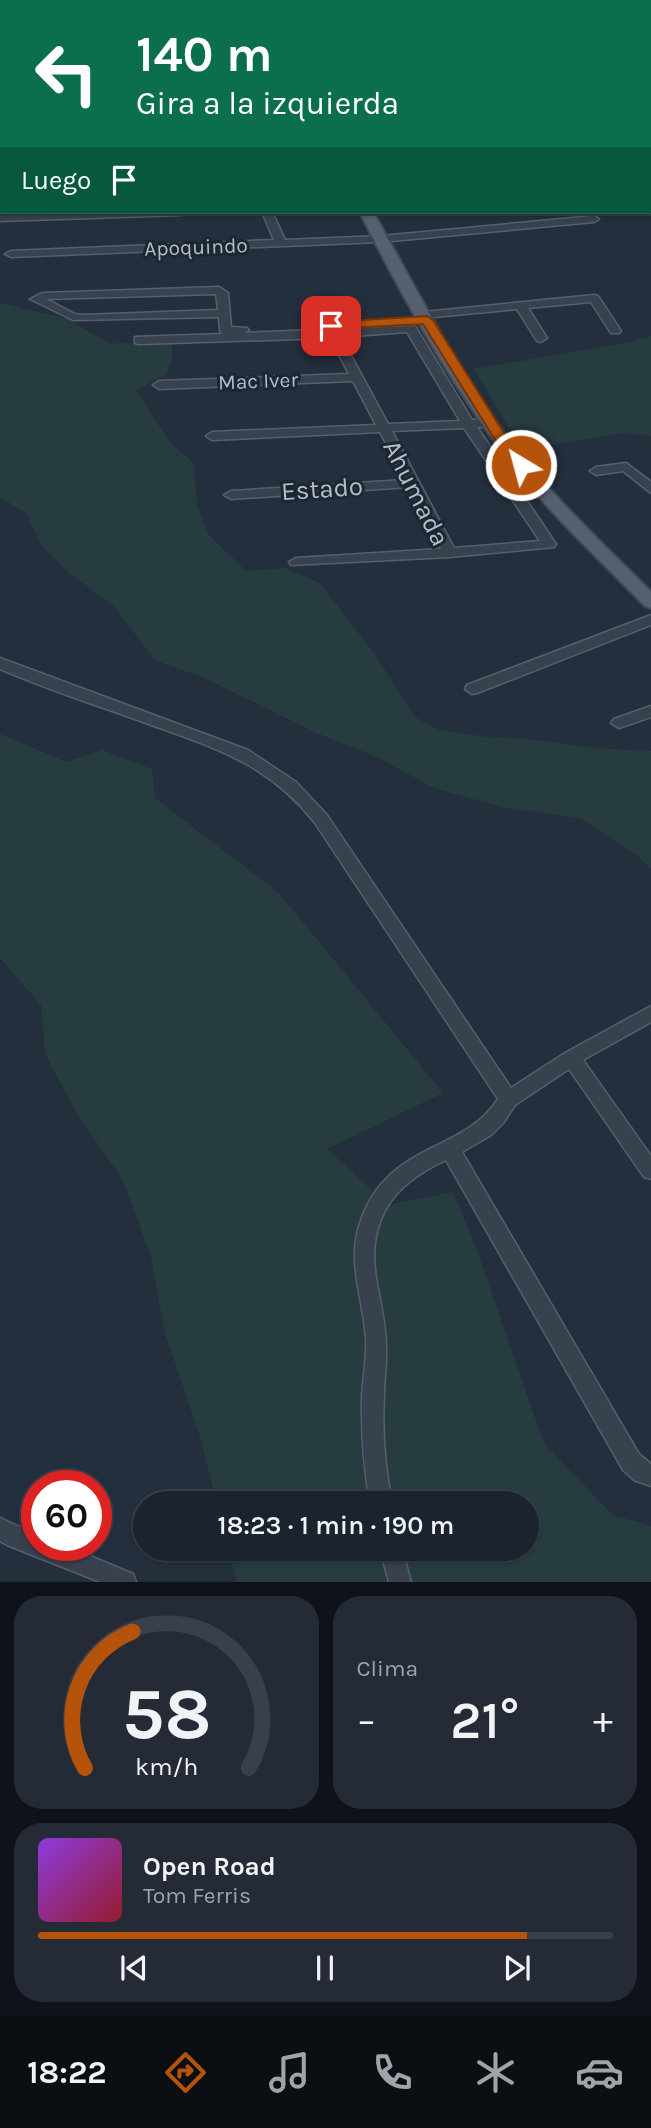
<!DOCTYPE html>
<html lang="es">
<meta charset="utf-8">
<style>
:root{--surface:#1b232e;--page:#242b36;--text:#f1f3f6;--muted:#a0a4aa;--line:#39404a;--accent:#b45309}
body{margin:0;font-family:Karla,sans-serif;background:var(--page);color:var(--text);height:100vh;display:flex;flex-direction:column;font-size:26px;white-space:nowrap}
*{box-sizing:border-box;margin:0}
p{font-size:23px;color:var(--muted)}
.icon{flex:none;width:38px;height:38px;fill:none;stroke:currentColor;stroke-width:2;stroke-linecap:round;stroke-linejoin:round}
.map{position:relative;height:1582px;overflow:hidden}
.panel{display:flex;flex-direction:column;gap:14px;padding:14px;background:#0f1319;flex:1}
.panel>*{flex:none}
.guide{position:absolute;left:0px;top:0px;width:651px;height:214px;box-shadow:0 2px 5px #0004,0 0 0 2px var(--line);background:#0b6e4f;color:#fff;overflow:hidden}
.speed{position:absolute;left:21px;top:1470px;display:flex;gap:14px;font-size:35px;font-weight:700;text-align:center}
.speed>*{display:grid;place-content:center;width:91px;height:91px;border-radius:50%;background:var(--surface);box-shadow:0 2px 5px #0004,0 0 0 2px var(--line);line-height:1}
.speed .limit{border:10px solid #d22;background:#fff;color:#111}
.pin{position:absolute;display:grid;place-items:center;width:60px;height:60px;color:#fff;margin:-30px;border-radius:14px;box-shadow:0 4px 10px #0006}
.me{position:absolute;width:77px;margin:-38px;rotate:323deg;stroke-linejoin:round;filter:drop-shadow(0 0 5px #0008)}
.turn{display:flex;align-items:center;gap:24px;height:147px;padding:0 21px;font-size:32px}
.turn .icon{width:91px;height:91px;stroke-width:2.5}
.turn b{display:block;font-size:49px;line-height:60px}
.then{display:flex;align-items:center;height:66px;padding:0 21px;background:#0003;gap:14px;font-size:26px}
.big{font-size:52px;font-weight:600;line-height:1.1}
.panel .card{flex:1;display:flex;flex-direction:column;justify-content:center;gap:10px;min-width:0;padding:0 24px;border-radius:28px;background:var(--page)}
.panel .dial{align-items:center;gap:0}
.dial svg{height:182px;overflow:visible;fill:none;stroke:var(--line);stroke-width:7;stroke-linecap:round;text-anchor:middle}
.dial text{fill:var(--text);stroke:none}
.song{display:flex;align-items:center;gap:21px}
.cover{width:84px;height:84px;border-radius:10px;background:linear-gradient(135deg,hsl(270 70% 55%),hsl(350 70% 35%))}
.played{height:7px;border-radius:4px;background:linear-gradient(90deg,var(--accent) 85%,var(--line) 85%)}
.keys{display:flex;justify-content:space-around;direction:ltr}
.heat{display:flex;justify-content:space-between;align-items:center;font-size:38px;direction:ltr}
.panel .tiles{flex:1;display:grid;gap:14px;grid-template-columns:1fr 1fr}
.card:last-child{grid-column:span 2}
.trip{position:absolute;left:133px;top:1491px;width:406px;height:70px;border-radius:35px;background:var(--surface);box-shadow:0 2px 5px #0004,0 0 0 2px var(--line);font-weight:600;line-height:70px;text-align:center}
.menu{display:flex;height:112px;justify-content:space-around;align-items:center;background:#0b0e12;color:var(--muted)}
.menu .icon{width:49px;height:49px}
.menu .active{color:var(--accent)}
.menu b{font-size:32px;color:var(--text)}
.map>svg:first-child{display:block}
</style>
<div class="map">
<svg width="651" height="1582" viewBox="0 0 651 1582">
<rect width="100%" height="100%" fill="#242f3e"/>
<g fill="#263c3f">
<path d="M 0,303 L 68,319 L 108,343 L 171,344 L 173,355 L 166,375 L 136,390 L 168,440 L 194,464 L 197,504 L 208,534 L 246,571 L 285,568 L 320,583 L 377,657 L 415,717 L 436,729 L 486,737 L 521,738 L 596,748 L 651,751 L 651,869 L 638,856 L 580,818 L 502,807 L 434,788 L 377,757 L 314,732 L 207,679 L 155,660 L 112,604 L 70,574 L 42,547 L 26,513 L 0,497 Z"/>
<path d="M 651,336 L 651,436 L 625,433 L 522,450 L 474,369 L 631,342 Z"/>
<path d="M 0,734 L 67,762 L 102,750 L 152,769 L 155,798 L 279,893 L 443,1093 L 327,1149 L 388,1205 L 453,1192 L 477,1250 L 544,1444 L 613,1515 L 651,1526 L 651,1582 L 237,1582 L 228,1549 L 527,1549 L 527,1503 L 217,1503 L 200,1437 L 165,1333 L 151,1257 L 123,1180 L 75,1111 L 45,1053 L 41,1005 L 0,958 Z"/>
</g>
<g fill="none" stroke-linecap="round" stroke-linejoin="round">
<g stroke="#565f6c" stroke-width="3">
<g id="minor">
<path d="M 63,0 L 71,0 L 72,2 L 63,2 Z"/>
<path d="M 128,0 L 137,0 L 138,2 L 129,2 Z"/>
<path d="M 172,0 L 189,0 L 190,2 L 171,2 Z"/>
<path d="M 322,0 L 331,0 L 332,2 L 323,2 Z"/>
<rect x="609" y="0" width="8" height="2"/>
<rect x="649" y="63" width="2" height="6"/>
<rect x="0" y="83" width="2" height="6"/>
<rect x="649" y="108" width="2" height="6"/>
<rect x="0" y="116" width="2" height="6"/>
<path d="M 92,212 L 187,212 L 182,215 L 0,221 L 0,215 Z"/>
<path d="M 262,212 L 272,212 L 285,240 L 381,236 L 594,216 L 599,219 L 594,222 L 381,242 L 11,257 L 5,254 L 11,251 L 274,240 Z"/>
<path d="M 219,287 L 228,293 L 231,327 L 247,328 L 249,330 L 244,333 L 415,326 L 472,420 L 491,419 L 497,423 L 491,427 L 477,427 L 556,544 L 554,547 L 450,557 L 291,565 L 289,562 L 296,558 L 441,549 L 409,487 L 231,499 L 224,495 L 231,491 L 405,480 L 380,432 L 212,440 L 206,436 L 212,432 L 376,425 L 353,381 L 159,389 L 153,385 L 159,381 L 349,374 L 330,338 L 139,344 L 135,343 L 135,337 L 223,334 L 220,331 L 219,317 L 73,320 L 30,299 L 42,293 ZM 216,294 L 218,310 L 84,315 L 75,314 L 46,299 ZM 407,332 L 460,421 L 388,424 L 341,337 ZM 464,428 L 540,541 L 454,548 L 392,431 Z"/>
<path d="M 594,295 L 598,296 L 621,331 L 619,333 L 611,333 L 591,302 L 528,308 L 547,338 L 541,342 L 537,341 L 517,309 L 424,318 L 418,315 L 424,312 Z"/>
<path d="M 626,463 L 651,482 L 651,493 L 623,471 L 596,475 L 590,471 L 596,467 Z"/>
<path d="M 651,615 L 651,625 L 477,693 L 472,694 L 465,689 L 467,685 Z"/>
<path d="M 0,658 L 248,750 L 296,782 L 327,815 L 511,1088 L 565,1053 L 651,1006 L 651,1022 L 583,1060 L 651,1156 L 651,1179 L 644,1177 L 569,1069 L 515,1105 L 504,1122 L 491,1135 L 462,1152 L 639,1454 L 651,1464 L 651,1486 L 634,1480 L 623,1470 L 446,1160 C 394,1184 367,1218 376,1278 C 380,1301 386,1324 386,1347 C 387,1364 384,1380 384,1396 C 382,1432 385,1468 392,1503 L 370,1503 C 364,1468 361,1433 362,1397 C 363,1378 367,1358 366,1339 C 364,1305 351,1273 356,1239 C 360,1217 371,1193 387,1178 C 420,1144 471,1141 498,1099 L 315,823 C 271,767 222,750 157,727 C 105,708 51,691 0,669 Z"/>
<path d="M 651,706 L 651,717 L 619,728 L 611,723 L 614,719 Z"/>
<path d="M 0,1518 L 37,1535 L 37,1545 L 64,1545 L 133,1574 L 136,1582 L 100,1582 L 7,1545 L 0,1541 Z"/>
<path d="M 380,1549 L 402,1549 L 411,1582 L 389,1582 Z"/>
</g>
</g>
<g stroke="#414a57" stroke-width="4">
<g id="major">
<rect x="351" y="0" width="10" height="2"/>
<path d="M 360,212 L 373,212 C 419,293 461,379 519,453 C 559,503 606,547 651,592 L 651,608 L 645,606 C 598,558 548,512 507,458 C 453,387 399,292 360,212 Z"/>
</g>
</g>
<use href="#minor" fill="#38414e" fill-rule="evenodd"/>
<use href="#major" fill="#56606e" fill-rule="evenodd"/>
</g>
<path fill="#b45309" stroke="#753606" stroke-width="2" d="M 427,316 L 433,320 L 504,433 L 528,465 L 526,468 L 516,468 L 492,435 L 423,324 L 331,329 L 325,326 L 331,322 Z"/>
<g text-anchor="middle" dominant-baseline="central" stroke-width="6" stroke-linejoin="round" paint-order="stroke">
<g font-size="21" fill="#b4bcc9" stroke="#1d2633">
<text transform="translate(196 247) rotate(-2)">Apoquindo</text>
<text transform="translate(258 381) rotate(-2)">Mac Iver</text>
</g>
<g font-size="26" fill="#b4bcc9" stroke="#1d2633">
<text transform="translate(322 489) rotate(-4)">Estado</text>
<text transform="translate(416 493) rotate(63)">Ahumada</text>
</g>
</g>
</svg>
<div class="speed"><div class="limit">60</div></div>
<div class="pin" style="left:331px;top:326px;background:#d93025"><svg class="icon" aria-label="arrive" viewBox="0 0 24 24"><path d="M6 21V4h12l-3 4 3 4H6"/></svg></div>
<svg class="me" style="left:521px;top:465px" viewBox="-20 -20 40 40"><circle r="17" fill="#b45309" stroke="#fff" stroke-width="3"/><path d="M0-11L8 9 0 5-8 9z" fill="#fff"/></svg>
<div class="trip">18:23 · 1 min · 190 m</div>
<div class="guide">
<div class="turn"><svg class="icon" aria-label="left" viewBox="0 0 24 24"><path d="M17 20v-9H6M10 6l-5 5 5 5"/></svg><div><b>140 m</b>Gira a la izquierda</div></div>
<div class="then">Luego<svg class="icon" aria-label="arrive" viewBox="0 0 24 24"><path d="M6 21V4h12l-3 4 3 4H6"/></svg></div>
</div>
</div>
<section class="panel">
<div class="tiles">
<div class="card dial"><svg viewBox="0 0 100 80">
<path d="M14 69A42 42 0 1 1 86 69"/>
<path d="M14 69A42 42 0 0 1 35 9" stroke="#b45309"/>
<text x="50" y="56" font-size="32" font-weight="700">58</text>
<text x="50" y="72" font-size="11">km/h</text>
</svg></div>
<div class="card"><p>Clima</p>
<div class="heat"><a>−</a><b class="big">21°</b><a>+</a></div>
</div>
<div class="card">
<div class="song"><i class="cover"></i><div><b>Open Road</b><p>Tom Ferris</p></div></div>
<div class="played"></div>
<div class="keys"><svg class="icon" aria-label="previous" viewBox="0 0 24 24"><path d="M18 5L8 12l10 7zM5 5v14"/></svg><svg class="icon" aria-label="pause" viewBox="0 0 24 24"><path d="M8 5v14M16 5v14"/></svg><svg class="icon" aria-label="next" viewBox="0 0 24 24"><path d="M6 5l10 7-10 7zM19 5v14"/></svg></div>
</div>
</div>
</section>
<nav class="menu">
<b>18:22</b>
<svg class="icon active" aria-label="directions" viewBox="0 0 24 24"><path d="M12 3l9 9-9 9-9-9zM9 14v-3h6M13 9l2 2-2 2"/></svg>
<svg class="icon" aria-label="music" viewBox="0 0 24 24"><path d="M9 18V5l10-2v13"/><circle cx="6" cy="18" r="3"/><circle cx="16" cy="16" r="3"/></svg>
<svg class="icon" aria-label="phone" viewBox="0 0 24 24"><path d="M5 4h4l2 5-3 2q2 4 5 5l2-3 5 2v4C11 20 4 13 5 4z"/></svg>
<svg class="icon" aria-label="climate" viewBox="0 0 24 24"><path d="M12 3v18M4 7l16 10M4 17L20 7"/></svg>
<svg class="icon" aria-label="car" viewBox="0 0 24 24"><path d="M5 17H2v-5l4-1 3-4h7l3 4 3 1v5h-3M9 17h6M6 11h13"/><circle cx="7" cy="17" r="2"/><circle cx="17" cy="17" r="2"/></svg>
</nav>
